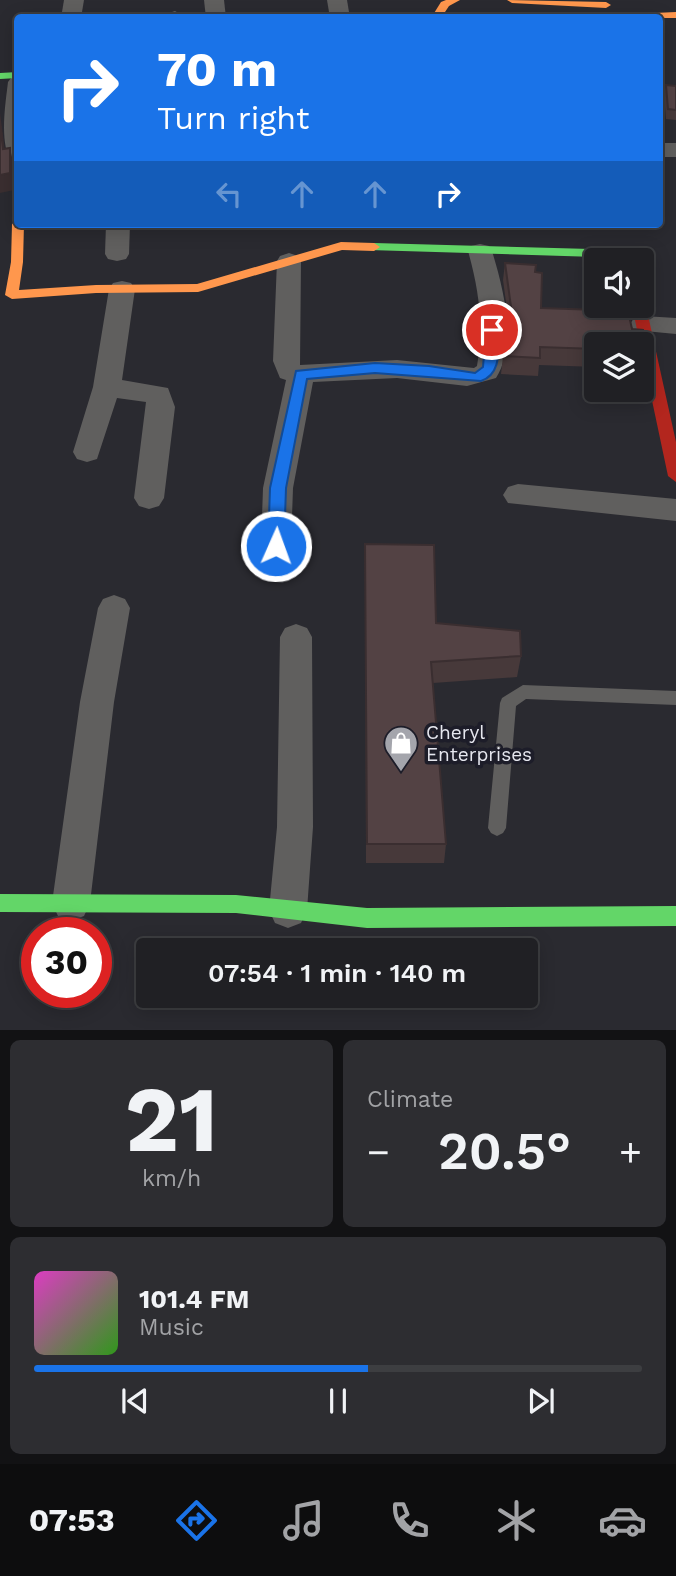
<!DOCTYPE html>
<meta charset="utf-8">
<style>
:root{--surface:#202024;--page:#2d2d31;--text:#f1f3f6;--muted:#a2a3a6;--line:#3d3e41;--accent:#1a73e8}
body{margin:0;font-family:"Work Sans",sans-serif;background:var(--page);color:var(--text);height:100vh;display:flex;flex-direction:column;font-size:26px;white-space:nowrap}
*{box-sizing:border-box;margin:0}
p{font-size:23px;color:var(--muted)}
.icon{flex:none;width:38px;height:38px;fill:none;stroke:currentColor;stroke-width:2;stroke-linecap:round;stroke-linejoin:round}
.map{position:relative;height:1030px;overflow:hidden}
.drawer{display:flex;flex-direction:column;gap:10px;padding:10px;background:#121214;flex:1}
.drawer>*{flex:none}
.hud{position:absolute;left:14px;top:14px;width:649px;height:214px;border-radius:7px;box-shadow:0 4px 18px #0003,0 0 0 2px var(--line);background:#1a73e8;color:#fff;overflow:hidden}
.fabs{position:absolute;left:584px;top:248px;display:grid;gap:14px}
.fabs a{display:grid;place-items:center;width:70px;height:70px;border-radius:7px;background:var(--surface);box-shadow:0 4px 18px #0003,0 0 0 2px var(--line);font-size:35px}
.speed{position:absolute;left:21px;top:917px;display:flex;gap:14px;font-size:35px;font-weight:700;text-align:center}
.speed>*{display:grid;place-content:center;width:91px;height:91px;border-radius:50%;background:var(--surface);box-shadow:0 4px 18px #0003,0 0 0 2px var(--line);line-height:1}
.speed .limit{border:10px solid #d22;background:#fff;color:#111}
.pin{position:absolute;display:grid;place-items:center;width:60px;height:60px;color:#fff;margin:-30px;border:4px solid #fff;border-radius:50%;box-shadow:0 2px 7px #0007}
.me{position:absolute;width:77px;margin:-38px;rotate:2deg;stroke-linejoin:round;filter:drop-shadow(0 0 5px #0008)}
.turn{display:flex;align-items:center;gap:24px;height:147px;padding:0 28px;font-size:32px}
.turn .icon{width:91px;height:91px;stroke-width:2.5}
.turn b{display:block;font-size:49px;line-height:60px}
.lanes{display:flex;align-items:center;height:66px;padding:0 28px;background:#0003;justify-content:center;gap:35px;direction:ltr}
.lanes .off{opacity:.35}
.big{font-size:52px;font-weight:600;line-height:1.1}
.drawer .tile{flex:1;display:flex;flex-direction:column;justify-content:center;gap:10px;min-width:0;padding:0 24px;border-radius:10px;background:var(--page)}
.drawer .dial{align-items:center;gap:0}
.dial b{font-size:91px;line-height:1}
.song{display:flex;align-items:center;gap:21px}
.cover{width:84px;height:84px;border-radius:10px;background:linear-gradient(135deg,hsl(310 70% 55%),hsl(110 70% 35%))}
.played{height:7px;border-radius:4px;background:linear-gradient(90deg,var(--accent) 55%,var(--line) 55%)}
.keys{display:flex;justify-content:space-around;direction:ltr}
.heat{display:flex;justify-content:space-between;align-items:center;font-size:38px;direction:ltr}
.drawer .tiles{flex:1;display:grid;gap:10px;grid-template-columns:1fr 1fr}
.tile:last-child{grid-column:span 2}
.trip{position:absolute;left:136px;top:938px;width:402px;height:70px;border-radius:7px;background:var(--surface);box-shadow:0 4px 18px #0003,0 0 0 2px var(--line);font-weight:600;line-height:70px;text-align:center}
.tab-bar{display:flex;height:112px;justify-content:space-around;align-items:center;background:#0d0d0e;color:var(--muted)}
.tab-bar .icon{width:49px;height:49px}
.tab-bar .selected{color:var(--accent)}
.tab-bar b{font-size:32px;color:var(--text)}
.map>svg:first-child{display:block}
</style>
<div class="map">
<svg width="676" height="1030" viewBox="0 0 676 1030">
<rect width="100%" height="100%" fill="#2a2a30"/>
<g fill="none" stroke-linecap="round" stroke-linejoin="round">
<g fill="#605f5e" fill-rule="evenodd">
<path d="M 175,11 L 180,14 L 179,18 L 170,18 L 172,12 Z"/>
<path d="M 523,685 L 676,691 L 676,705 L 526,699 L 516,706 L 506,828 L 503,833 L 497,836 L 491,833 L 488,828 L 500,703 L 502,698 Z"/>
</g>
<g fill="#605f5e" fill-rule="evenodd">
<path d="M 64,0 L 84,0 L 81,18 L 61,18 Z"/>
<path d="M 204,0 L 224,0 L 226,18 L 206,18 Z"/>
<path d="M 327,0 L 347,0 L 350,18 L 330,18 Z"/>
<path d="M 18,76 L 18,163 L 10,161 C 0,138 5,107 8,82 L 11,78 Z"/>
<rect x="660" y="143" width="16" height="14"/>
<path d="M 106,224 L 130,224 L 129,254 L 126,259 L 117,261 L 108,259 L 105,254 Z"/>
<path d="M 480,244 L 489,246 L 492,251 C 503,287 518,344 496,378 L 467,386 L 397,378 L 313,382 L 293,488 L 291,546 L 287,554 L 276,558 L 265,554 L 261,546 L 263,488 L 286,380 L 280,378 L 273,361 L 277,261 L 280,256 L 289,253 L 298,256 L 301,261 L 300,365 L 397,360 L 474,368 L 477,366 C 484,325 479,290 468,251 L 471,246 Z"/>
<path d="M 122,281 L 131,283 L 135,289 L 122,380 L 168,388 L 175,407 L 164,498 L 159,506 L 149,509 L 139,506 L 134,498 L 146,402 L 117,398 L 97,459 L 87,462 L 77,459 L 73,452 L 93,387 L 109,289 L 113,283 Z"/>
<path d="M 643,316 L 676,318 L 676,334 L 634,330 L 630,324 L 634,318 Z"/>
<path d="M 518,484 L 676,499 L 676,521 L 508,503 L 503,495 L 508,487 Z"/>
<path d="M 114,595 L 125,599 L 130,608 L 114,702 L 90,903 L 84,916 L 71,921 L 58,916 L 52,903 L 80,702 L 98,608 L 103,599 Z"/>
<path d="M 296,624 L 307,628 L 312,637 L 313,827 L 307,910 L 301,923 L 288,928 L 275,923 L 269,910 L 277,827 L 280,637 L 285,628 Z"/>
</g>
<g fill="#63d668" fill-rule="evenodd">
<path d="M 18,72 L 18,78 L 0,79 L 0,73 Z"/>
<path d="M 374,243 L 628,250 L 634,254 L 628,258 L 369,250 L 369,244 Z"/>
<path d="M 0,894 L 236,895 L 367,908 L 676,906 L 676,926 L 367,928 L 236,913 L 0,912 Z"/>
</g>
<g fill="#ff974d" fill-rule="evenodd">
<path d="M 446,0 L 460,0 L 449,6 L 441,18 L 431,18 L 441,2 Z"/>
<path d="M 507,0 L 606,2 L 611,5 L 606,8 L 512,3 Z"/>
<path d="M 676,12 L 676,18 L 606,18 L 611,15 Z"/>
<path d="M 18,220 L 18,224 L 24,224 L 23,262 L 19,290 L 96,285 L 197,284 L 341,242 L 374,243 L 380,247 L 374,251 L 342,250 L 198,292 L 96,293 L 12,299 L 5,295 L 11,262 L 12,224 Z"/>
</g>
<path fill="#b3261e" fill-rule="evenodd" d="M 642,303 L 646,306 L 676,442 L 676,482 L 668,476 L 632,306 L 642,306 Z"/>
</g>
<g fill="#47393a">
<path d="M 666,85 L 676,86 L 676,120 L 666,119 L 664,95 Z"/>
<path d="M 505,263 L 536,265 L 535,272 L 542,273 L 541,308 L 628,311 L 632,329 L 643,330 L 643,351 L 642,356 L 642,345 L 597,345 L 597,367 L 539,365 L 538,376 L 501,374 L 503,356 L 510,332 L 503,280 Z"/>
<path d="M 365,544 L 436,623 L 521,656 L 517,677 L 433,683 L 446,844 L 444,863 L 366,863 Z"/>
</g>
<g fill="#3a2e30">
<path d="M 0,113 L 7,166 L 3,149 L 0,123 Z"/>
<path d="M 10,148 L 14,166 L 14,190 L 0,193 L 0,175 Z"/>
</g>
<g fill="#534244" stroke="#3a2e30" stroke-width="2">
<path d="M 666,85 L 676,86 L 676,110 L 668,109 Z"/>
<path d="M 0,123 L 3,149 L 10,148 L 10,173 L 0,175 Z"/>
<path d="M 505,263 L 536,265 L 535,272 L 542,273 L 541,308 L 628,311 L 632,329 L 643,330 L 643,351 L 642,351 L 642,345 L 597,345 L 597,349 L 540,347 L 540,358 L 503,356 L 511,332 L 512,314 Z"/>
<path d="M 365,544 L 434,545 L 436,623 L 520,631 L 521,656 L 431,662 L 446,844 L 367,844 Z"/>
</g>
<path fill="#1a73e8" stroke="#114b97" stroke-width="2" d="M 492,326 L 499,330 C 498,349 502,374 481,381 L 375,373 L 307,379 L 286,488 L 284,546 L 276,553 L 271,551 L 268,546 L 270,488 L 296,371 L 375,363 L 429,366 L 475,373 L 483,367 L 486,330 Z"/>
<defs>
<g id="shop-pin" transform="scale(1.75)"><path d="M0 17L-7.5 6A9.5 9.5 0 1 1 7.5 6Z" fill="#a4a5ac" stroke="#1d1d29"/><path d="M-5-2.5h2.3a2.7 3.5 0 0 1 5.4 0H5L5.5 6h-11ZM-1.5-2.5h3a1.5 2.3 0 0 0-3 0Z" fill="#fff"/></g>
</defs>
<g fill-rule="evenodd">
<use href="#shop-pin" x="401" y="743"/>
</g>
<g text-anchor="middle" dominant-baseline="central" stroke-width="7" stroke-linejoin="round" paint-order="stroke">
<g font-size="19" fill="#e6e7ef" stroke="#1d1d29" text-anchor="start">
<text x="426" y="732">Cheryl<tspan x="426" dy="22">Enterprises</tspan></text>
</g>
</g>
</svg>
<div class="fabs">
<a><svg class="icon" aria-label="sound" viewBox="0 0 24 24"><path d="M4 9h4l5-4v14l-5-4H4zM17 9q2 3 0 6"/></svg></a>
<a><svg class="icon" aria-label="layers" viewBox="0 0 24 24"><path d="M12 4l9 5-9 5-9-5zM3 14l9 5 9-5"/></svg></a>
</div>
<div class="speed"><div class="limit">30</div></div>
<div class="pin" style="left:492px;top:330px;background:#d93025"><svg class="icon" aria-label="arrive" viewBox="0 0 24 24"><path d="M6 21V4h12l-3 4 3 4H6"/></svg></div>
<svg class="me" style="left:276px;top:546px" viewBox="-20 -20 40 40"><circle r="17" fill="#1a73e8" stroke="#fff" stroke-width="3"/><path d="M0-11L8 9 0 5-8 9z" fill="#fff"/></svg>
<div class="trip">07:54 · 1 min · 140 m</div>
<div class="hud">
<div class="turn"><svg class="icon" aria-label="right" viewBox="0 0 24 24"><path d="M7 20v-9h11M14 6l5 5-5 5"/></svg><div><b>70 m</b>Turn right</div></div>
<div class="lanes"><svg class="icon off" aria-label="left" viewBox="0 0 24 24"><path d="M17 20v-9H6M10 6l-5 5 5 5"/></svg><svg class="icon off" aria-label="ahead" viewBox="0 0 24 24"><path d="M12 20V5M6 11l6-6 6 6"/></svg><svg class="icon off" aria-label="ahead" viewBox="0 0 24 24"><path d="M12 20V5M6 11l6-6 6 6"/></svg><svg class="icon" aria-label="right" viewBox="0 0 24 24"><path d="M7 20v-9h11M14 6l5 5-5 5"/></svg></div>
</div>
</div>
<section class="drawer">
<div class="tiles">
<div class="tile dial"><b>21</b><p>km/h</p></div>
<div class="tile"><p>Climate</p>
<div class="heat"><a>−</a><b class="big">20.5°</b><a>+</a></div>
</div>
<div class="tile">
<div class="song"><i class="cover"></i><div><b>101.4 FM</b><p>Music</p></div></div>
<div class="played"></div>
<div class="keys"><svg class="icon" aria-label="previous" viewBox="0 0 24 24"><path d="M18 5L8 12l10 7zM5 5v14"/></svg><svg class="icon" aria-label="pause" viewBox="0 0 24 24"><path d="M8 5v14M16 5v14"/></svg><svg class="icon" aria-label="next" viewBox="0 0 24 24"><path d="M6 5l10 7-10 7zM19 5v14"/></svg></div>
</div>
</div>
</section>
<nav class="tab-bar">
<b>07:53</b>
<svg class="icon selected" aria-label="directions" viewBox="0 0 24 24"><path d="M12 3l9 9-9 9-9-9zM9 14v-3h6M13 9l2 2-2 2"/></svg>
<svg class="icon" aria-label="music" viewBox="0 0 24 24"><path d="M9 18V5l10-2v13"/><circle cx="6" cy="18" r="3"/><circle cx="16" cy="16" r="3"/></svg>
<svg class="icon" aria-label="phone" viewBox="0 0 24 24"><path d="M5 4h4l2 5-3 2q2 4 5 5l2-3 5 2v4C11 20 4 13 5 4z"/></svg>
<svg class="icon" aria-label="climate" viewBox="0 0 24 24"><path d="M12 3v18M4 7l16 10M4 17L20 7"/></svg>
<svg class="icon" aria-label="car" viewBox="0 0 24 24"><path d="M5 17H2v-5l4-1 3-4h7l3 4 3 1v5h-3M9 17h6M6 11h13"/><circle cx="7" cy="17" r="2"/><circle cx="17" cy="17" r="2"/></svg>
</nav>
